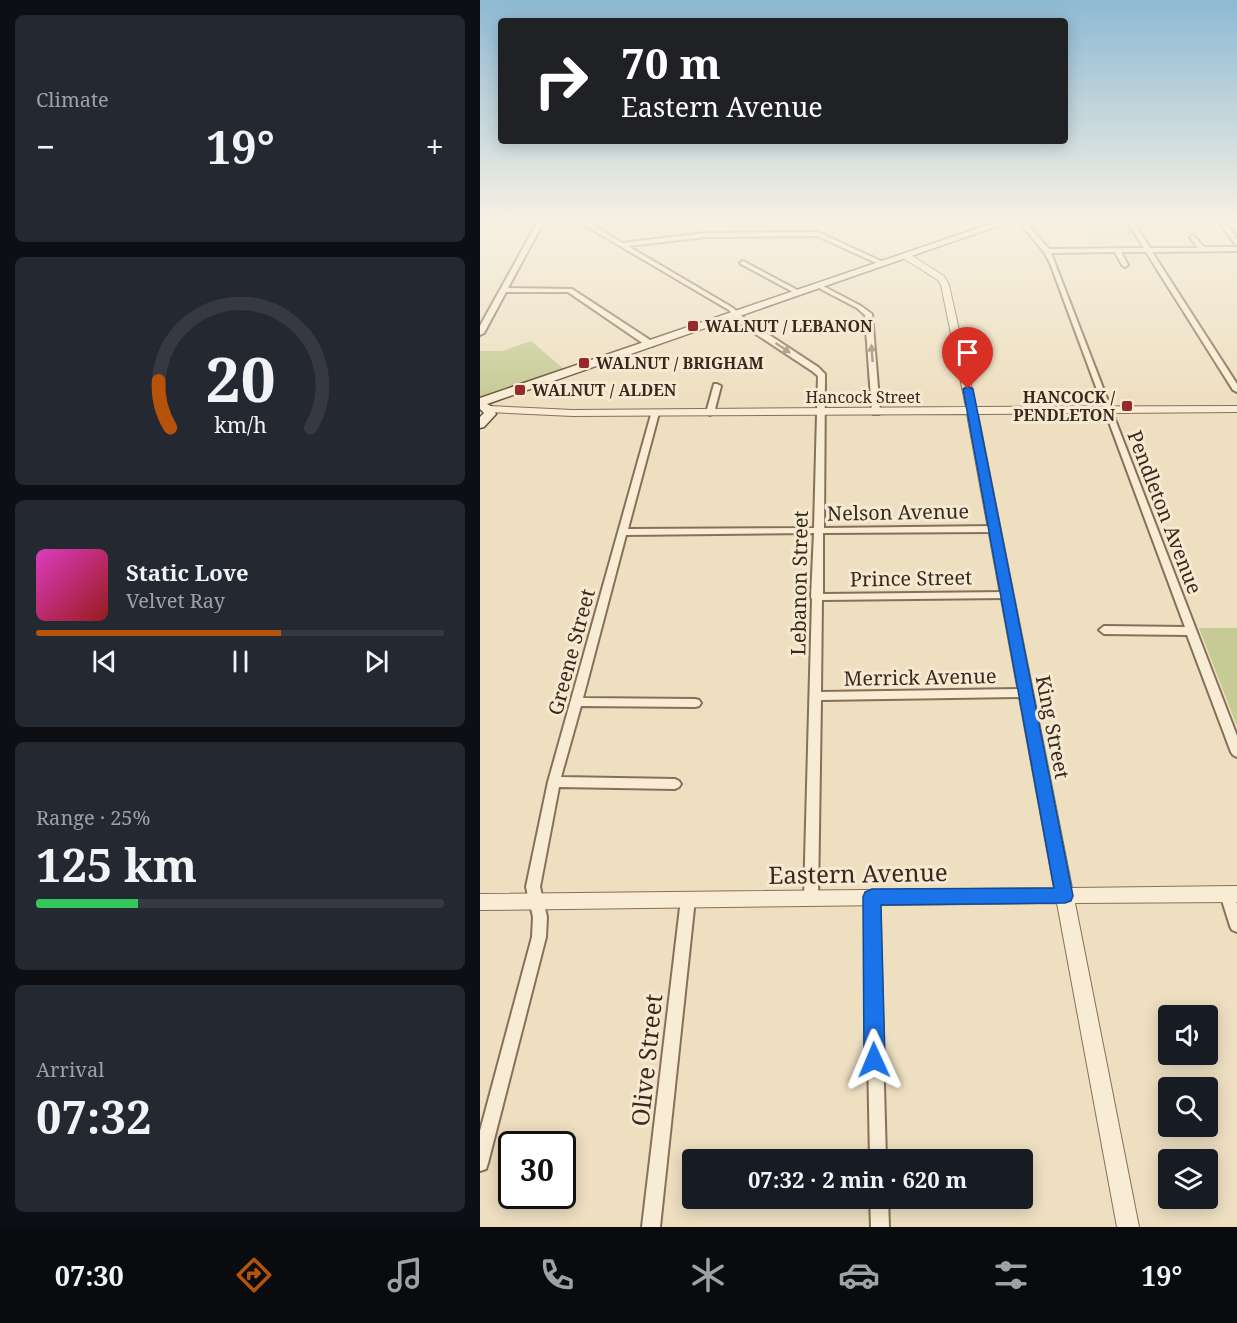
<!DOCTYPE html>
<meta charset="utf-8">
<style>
:root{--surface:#171b24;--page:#242831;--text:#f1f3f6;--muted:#9ea1a6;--line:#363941;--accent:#b45309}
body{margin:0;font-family:"Noto Serif",serif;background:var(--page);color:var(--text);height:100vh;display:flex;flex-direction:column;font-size:22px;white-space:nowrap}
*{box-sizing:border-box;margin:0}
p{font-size:20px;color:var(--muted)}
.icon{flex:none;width:33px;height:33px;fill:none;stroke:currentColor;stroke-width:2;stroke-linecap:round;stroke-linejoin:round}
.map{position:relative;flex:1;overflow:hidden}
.sheet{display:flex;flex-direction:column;gap:15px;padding:15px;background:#0d0f14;width:480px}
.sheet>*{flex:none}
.banner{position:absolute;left:18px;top:18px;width:570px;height:126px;border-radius:6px;box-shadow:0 3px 15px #0003;background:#202124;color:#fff;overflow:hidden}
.buttons{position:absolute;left:678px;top:1005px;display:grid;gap:12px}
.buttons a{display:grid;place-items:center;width:60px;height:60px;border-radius:6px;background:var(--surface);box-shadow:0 3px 15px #0003;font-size:30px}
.speed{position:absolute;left:18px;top:1131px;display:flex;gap:12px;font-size:30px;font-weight:700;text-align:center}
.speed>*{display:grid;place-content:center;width:78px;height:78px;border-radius:50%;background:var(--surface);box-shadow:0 3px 15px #0003;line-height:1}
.speed .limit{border:3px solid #111;border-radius:9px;background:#fff;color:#111}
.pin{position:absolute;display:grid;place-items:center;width:51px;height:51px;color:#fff;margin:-62px -26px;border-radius:50% 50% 50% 0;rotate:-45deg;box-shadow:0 0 6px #0007}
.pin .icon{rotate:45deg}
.me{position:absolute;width:66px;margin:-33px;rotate:359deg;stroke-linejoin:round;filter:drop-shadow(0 0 4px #0008)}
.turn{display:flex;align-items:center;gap:21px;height:126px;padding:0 24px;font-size:27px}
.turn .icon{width:78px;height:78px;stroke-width:2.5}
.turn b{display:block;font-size:42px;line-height:51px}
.big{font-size:45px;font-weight:700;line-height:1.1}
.sheet .widget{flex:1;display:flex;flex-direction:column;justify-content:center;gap:9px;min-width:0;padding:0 21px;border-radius:9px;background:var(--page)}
.sheet .dial{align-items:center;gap:0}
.dial svg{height:156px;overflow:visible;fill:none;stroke:var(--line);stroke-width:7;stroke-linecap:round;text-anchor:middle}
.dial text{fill:var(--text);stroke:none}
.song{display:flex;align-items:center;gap:18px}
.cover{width:72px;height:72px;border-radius:9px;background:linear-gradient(135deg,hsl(310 70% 55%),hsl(0 70% 35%))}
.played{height:6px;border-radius:3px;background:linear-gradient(90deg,var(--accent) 60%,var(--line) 60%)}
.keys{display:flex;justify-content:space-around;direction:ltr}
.heat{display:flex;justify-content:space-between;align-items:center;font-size:33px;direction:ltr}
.charge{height:9px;border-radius:4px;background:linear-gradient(90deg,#34c759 25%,var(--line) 0)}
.trip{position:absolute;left:202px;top:1149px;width:351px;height:60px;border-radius:6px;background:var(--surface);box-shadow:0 3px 15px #0003;font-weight:700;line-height:60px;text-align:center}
.dock{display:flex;height:96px;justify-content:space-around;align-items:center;background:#090b0e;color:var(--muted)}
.dock .icon{width:42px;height:42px}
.dock .selected{color:var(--accent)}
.dock b{font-size:27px;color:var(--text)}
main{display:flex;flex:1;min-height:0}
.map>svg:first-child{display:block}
</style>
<main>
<section class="sheet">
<div class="widget"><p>Climate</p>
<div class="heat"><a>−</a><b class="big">19°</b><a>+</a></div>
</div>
<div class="widget dial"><svg viewBox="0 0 100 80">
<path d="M14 69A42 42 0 1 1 86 69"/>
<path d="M14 69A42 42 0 0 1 8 45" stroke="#b45309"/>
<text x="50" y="56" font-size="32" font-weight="700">20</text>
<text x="50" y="72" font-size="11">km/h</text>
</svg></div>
<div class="widget">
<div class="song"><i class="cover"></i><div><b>Static Love</b><p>Velvet Ray</p></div></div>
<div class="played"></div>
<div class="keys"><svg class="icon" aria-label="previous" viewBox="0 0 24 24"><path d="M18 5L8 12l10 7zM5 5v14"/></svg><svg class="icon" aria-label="pause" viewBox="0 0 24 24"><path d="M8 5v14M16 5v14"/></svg><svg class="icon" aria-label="next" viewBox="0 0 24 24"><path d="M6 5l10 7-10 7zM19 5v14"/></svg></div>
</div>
<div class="widget"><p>Range · 25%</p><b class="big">125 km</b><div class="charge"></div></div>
<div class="widget"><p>Arrival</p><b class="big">07:32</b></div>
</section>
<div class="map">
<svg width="757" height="1227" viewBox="0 0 757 1227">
<rect width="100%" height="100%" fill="#eedfc1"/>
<g fill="#c6cb95">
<path d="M 547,223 L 645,223 L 652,236 L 612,236 L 607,228 L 553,230 Z"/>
<path d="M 51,341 L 84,369 L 26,388 L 0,400 L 0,351 L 22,351 Z"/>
<path d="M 719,628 L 757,628 L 757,726 Z"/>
</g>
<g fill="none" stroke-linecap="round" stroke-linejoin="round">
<g stroke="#877059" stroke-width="4">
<g id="minor">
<path d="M 57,223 L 63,223 L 28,288 L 92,289 L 173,342 L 173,346 L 167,346 L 88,292 L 26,292 L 4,333 L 0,335 L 0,326 Z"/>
<path d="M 101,223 L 109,223 L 142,243 L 225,233 L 338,232 L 405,263 L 405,265 L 401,265 L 337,236 L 225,237 L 148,246 L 253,308 L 265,319 L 338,367 L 345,374 L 344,528 L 514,526 L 519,529 L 514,532 L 343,533 L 343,594 L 526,592 L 531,595 L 526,598 L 342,600 L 341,692 L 545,689 L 549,690 L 551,693 L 549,696 L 545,697 L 341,700 L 338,898 L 336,902 L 331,904 L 326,902 L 324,898 L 332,599 L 331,597 L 334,533 L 146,535 L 103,698 L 215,699 L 219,700 L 221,703 L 219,706 L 215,707 L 101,706 L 81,777 L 195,779 L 199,781 L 201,784 L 199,787 L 195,789 L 79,787 L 60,887 L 67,917 L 66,937 L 8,1163 L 6,1169 L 0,1171 L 0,1131 L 52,937 L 53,917 L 46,887 L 68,782 L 172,411 L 178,411 L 179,413 L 148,529 L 334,528 L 338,376 L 332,371 L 259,323 L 249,310 Z"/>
<path d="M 540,223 L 546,223 L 569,249 L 664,248 L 648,223 L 654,223 L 670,248 L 718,248 L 710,237 L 713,235 L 724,247 L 757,247 L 757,251 L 672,252 L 757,384 L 757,392 L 753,390 L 666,252 L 641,252 L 648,265 L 645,267 L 642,265 L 635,252 L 571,253 L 757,736 L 757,757 L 753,755 L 751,752 L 707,635 L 624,634 L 619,630 L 624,626 L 705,627 L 570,263 L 564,252 Z"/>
<path d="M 740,223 L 746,223 L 757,239 L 757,245 L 755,244 Z"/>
<path d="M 263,261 L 321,292 L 322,293 L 317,294 L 261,264 L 260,263 Z"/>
<path d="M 337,285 L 341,285 L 381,306 L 392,314 L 400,412 L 399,414 L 393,414 L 392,412 L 385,315 L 377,308 L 337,287 Z"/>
<path d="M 234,384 L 237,384 L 241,386 L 234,413 L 230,415 L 226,413 Z"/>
<path d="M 747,888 L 752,890 L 757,904 L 757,932 L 752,930 L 750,926 L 740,894 L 742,890 Z"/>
<path d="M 392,891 L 397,893 L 399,897 L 406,1160 L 390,1160 L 385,897 L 387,893 Z"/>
<path d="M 208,893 L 213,895 L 215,899 L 180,1227 L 162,1227 L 201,899 L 203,895 Z"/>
<path d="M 390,1198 L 408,1198 L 409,1227 L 391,1227 Z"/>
</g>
</g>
<g stroke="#877059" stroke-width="2">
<path id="tertiary" d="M 423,254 L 429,254 L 464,276 L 469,285 L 496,407 L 757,406 L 757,412 L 498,414 L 592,888 L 757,886 L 757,902 L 595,903 L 659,1227 L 637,1227 L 577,903 L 0,910 L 0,894 L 574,888 L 487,414 L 93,416 L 9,412 L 4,409 L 9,406 L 93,410 L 486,407 L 461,285 L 458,280 L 423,258 Z"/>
</g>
<g stroke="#69523c" stroke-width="3">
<path id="secondary" d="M 513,223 L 526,223 L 7,404 L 11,406 L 16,414 L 4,427 L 0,428 L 0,417 L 4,413 L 0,409 L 0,398 Z"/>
</g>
<use href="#minor" fill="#f8edd4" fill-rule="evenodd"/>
<use href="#tertiary" fill="#f8edd4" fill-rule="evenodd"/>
<use href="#secondary" fill="#f8edd4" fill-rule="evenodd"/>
</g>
<defs><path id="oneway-solid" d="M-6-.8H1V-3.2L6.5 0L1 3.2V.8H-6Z" transform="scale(1.5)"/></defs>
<g fill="#988b78">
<use href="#oneway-solid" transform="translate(303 348) rotate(34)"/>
<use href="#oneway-solid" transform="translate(392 353) rotate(-94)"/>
</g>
<linearGradient id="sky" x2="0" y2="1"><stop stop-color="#8db9d4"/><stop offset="0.56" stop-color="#f7f1e3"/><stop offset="1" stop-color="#f7f1e3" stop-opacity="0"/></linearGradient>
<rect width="757" height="395" fill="url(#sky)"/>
<path fill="#1a73e8" stroke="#114b97" stroke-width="1.5" d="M 488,386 L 493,389 L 593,896 L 591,901 L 585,903 L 401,905 L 405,1060 L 402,1067 L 394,1070 L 387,1067 L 384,1060 L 383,897 L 385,892 L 392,889 L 574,888 L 483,389 Z"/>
<g fill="#96292c" stroke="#f5ead1" stroke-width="2">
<rect x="207" y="320" width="12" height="12" rx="3"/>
<rect x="98" y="357" width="12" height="12" rx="3"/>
<rect x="34" y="384" width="12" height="12" rx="3"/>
<rect x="641" y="400" width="12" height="12" rx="3"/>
</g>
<g text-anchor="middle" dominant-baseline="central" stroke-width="6" stroke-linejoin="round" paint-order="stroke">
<g font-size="16" font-weight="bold" fill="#37291d" stroke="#f5ead1" text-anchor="start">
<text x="225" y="326">WALNUT / LEBANON</text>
<text x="116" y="363">WALNUT / BRIGHAM</text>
<text x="52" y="390">WALNUT / ALDEN</text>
<text x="635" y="397" text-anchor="end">HANCOCK /<tspan x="635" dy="18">PENDLETON</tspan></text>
</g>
<g font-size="16" fill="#37291d" stroke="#f5ead1">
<text x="383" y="397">Hancock Street</text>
</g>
<g font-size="20" fill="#37291d" stroke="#f5ead1">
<text transform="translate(418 512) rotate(-1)">Nelson Avenue</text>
<text transform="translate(685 512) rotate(69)">Pendleton Avenue</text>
<text transform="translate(431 578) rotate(-1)">Prince Street</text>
<text transform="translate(319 583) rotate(-89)">Lebanon Street</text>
<text transform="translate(91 652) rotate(-75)">Greene Street</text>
<text transform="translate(440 677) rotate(-1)">Merrick Avenue</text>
<text transform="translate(573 727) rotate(79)">King Street</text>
</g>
<g font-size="24" fill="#37291d" stroke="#f5ead1">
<text transform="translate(378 873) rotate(-1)">Eastern Avenue</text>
<text transform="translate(166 1060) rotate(-84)">Olive Street</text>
</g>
</g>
</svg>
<div class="buttons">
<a><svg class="icon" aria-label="sound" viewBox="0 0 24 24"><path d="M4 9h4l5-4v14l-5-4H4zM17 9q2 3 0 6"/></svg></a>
<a><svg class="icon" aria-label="search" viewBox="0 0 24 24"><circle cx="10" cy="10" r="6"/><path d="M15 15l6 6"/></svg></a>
<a><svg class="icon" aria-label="layers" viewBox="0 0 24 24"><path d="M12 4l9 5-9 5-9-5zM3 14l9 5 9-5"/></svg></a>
</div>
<div class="speed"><div class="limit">30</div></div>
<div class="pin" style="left:488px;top:389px;background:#d93025"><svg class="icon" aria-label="arrive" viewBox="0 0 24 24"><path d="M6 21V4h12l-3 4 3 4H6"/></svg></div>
<svg class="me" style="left:394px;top:1060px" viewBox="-20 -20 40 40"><path d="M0-17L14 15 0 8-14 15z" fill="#1a73e8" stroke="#fff" stroke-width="4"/></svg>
<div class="trip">07:32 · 2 min · 620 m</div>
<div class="banner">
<div class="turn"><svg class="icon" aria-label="right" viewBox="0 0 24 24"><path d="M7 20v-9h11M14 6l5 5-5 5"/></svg><div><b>70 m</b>Eastern Avenue</div></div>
</div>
</div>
</main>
<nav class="dock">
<b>07:30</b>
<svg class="icon selected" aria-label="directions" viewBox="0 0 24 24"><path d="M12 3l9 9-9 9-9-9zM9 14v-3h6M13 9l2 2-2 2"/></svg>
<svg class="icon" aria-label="music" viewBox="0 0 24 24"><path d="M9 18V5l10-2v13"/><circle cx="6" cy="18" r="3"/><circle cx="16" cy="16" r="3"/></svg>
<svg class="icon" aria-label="phone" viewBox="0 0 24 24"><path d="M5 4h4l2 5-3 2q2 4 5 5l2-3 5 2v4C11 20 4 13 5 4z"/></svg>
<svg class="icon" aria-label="climate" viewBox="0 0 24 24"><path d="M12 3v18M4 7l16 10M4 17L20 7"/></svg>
<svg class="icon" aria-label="car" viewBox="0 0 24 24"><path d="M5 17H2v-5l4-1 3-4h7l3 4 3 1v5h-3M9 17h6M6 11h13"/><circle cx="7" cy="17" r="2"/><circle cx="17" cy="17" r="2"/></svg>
<svg class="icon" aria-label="filters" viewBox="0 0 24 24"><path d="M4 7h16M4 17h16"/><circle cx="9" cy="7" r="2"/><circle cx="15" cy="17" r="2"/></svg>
<b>19°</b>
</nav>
